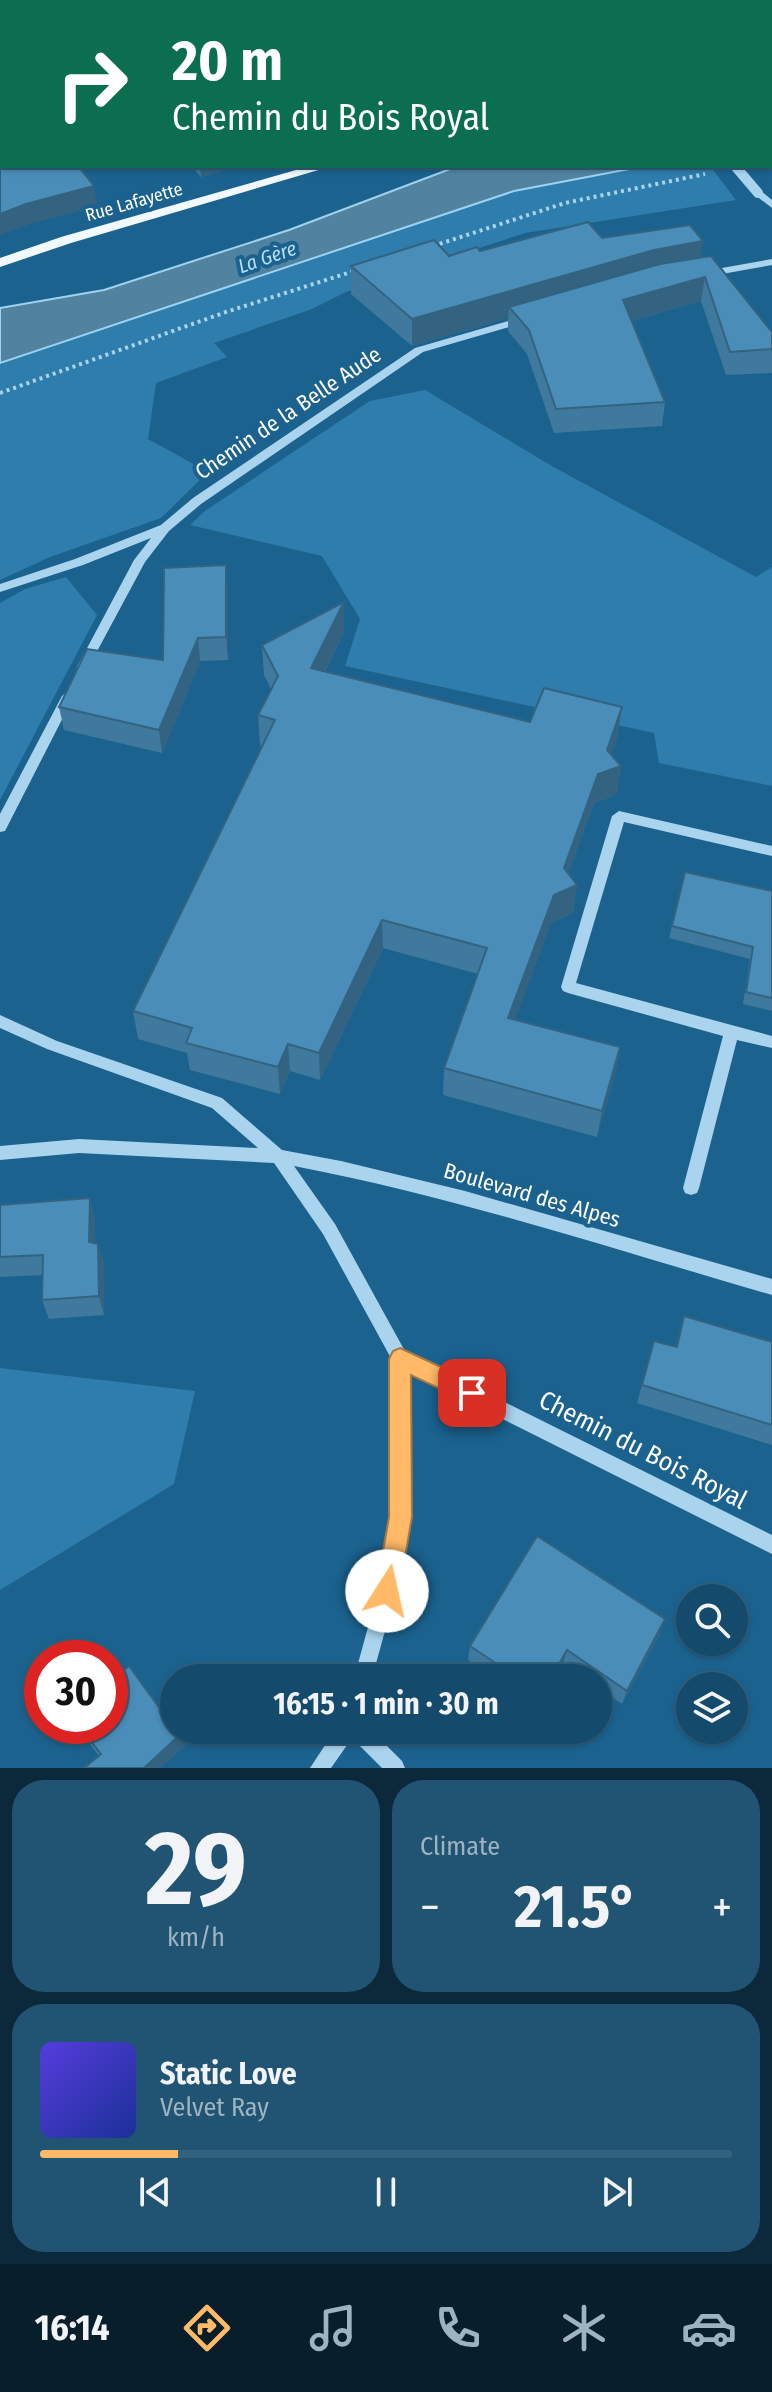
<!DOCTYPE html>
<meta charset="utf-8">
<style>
:root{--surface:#144a6b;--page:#215473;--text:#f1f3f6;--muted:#9db3c1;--line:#33627e;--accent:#ffb967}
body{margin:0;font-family:"Fira Sans Condensed",sans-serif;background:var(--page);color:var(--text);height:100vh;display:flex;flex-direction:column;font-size:30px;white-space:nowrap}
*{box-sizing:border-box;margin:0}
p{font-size:26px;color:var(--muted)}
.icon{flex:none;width:44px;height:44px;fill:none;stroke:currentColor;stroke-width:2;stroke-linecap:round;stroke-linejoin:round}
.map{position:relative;height:1768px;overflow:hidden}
.side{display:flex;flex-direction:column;gap:12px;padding:12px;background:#0b293b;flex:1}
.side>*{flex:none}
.banner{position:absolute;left:0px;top:0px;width:772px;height:168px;box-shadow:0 2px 6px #0004,0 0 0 2px var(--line);background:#0b6e4f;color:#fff;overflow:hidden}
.tools{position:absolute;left:676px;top:1584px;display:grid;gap:16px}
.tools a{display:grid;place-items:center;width:72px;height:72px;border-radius:50%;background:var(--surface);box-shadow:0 2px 6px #0004,0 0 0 2px var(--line);font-size:40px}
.speed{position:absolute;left:24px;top:1640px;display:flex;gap:16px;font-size:40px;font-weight:700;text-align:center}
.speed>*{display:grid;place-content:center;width:104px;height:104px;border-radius:50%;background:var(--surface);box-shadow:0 2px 6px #0004,0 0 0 2px var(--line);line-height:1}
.speed .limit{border:12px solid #d22;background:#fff;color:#111}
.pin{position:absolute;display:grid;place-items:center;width:68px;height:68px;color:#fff;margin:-34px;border-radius:16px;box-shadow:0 4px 12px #0006}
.me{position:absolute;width:88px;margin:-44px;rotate:10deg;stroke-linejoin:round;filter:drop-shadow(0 0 6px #0008)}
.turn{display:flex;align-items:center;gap:28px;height:168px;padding:0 40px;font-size:36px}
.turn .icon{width:104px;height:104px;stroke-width:2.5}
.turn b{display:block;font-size:56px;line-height:68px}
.big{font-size:60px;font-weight:700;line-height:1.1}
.side .widget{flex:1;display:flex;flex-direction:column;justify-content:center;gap:12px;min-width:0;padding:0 28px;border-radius:32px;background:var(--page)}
.side .dial{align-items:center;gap:0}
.dial b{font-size:104px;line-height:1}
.song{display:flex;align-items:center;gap:24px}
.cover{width:96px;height:96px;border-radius:12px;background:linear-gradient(135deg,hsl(250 70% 55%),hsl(230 70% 35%))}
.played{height:8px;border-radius:4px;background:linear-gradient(90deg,var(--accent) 20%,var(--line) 20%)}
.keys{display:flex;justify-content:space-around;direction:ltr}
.heat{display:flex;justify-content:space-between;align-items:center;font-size:44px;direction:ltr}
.side .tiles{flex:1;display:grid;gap:12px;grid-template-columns:1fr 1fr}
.widget:last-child{grid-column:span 2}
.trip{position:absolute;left:160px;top:1664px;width:452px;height:80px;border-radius:40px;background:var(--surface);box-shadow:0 2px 6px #0004,0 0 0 2px var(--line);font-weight:700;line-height:80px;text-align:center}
.dock{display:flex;height:128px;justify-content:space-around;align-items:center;background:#081e2b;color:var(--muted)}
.dock .icon{width:56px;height:56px}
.dock .selected{color:var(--accent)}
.dock b{font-size:36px;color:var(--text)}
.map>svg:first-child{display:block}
</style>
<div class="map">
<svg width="772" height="1768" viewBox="0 0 772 1768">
<rect width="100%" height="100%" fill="#1b628f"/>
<g fill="#2f7dad">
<path d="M 0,0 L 336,0 L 2,2 L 0,155 Z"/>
<path d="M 645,166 L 710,166 L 736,200 L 525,233 L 346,292 L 312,309 L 214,343 L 227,357 L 156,383 L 148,439 L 208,472 L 161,518 L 50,557 L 0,580 L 0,363 L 514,191 Z"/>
<path d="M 425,390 L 550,465 L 756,577 L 772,567 L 772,786 L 659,763 L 654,733 L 345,666 L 360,619 L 322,556 L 190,525 L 205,511 L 370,401 Z"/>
<path d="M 66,577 L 97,615 L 0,800 L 0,603 L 25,589 Z"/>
<path d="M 0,1368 L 195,1391 L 174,1484 L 0,1590 Z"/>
</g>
<path fill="#5183a1" stroke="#9dd2f0" stroke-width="2" d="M 458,166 L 645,166 L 514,191 L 0,363 L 0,308 L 104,290 L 289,230 Z"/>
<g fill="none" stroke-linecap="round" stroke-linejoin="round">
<rect fill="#5183a1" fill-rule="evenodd" x="555" y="0" width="60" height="2"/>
<g stroke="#aad4ee" stroke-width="4" stroke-dasharray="3 4" stroke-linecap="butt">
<path d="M 433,246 L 565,203 L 705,174"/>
<path d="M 0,393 L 226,312 L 354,271"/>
</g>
<g fill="#aad4ee" fill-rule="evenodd">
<path d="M 615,0 L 623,0 L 624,2 L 616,2 Z"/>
<path d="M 755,191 L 761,191 L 772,200 L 772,208 L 755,195 Z"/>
<path d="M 772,259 L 772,265 L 705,277 L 700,274 L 705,271 Z"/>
<path d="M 526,316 L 531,319 L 530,321 L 423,352 L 201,504 L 169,531 L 145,562 L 87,670 L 83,672 L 77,667 L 134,560 L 151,538 L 83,565 L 0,592 L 0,584 L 75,559 L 161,525 L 193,498 L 415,348 Z"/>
<path d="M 68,691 L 74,696 L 5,831 L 0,832 L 0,814 L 62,696 Z"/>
<path d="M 619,811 L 772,846 L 772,856 L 624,822 L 576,983 L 772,1036 L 772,1048 L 737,1040 L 699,1188 L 697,1193 L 691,1195 L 685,1193 L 683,1188 L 723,1036 L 568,993 L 563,991 L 561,987 L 612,816 Z"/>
<path d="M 0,1015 L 57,1041 L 222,1098 L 282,1150 L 341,1161 L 465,1191 L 772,1279 L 772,1295 C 613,1249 456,1197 294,1166 L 335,1224 L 406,1353 L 772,1535 L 772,1554 L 409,1372 L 410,1517 L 396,1591 L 372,1678 L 354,1678 L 378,1591 L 392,1517 L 392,1360 L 323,1234 L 274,1163 L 79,1153 L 0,1160 L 0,1146 L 79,1139 L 258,1148 L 212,1108 L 47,1049 L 0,1028 Z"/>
<path d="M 335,1730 L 371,1730 L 402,1761 L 405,1768 L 382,1768 L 352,1738 L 331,1768 L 310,1768 Z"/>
</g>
<g fill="#f1f9ff" fill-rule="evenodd">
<path d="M 526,0 L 539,0 L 540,2 L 527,2 Z"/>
<path d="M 310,166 L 332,166 L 71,243 L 0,267 L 0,258 L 61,237 Z"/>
</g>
<path stroke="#aad4ee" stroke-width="10" d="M 735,166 L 758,193"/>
</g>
<g fill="#3f799e">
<path d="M 634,0 L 772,0 L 772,120 L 770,120 L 770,2 L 634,2 Z"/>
<path d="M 191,166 L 240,166 L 201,177 Z"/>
<path d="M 602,238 L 703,241 L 700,257 L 772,332 L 772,373 L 726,375 L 701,301 L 631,321 L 665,402 L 662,426 L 554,433 L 527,354 L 508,331 L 508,318 L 412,346 L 351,294 L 351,266 Z"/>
<path d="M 228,589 L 228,660 L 200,661 L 162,753 L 64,730 L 59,707 L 163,660 Z"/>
<path d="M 344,632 L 325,672 L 530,722 L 622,707 L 617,737 L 611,755 L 621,766 L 616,795 L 594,803 L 568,874 L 577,885 L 573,913 L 551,923 L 515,1020 L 620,1047 L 615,1074 L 597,1137 L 443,1095 L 444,1068 L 478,974 L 383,948 L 320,1080 L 290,1071 L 280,1094 L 190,1070 L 187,1053 L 138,1039 L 133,1011 L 262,746 L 260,745 L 258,715 L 271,689 L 264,675 L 262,645 Z"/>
<path d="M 685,872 L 772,891 L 772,1011 L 743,1004 L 750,959 L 669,938 Z"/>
<path d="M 0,1205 L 95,1218 L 95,1243 L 98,1244 L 104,1263 L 104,1315 L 49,1319 L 42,1300 L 43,1275 L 0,1277 Z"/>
<path d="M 684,1316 L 772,1342 L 772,1445 L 637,1403 L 654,1341 L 676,1347 Z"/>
<path d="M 660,1634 L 622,1704 L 598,1688 L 598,1678 L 584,1678 L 563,1664 L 555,1678 L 496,1678 L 468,1660 L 470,1646 Z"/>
<path d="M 158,1706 L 192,1740 L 99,1756 L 76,1726 L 110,1726 Z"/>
</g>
<g fill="#336381">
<path d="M 200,166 L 240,166 L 201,177 Z"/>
<path d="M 94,186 L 97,206 L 30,224 L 0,235 L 0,214 L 26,204 Z"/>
<path d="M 703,241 L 699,269 L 509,307 L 508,318 L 412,346 L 412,319 L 654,250 Z"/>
<path d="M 705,277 L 701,301 L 620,324 L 623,300 Z"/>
<path d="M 226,565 L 228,589 L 228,660 L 226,637 Z"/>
<path d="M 344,602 L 344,632 L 312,698 L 311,668 Z"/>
<path d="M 198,638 L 200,661 L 162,753 L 159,730 Z"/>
<path d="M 622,707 L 617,737 L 606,771 L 621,766 L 616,795 L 594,803 L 562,891 L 577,885 L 573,913 L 551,923 L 506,1045 L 508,1018 Z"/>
<path d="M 382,920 L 383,948 L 320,1080 L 319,1053 Z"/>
<path d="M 288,1044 L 290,1071 L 280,1094 L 278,1067 Z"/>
<path d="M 620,1047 L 615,1074 L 597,1137 L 602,1111 Z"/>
<path d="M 90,1198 L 95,1218 L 95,1261 L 89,1242 Z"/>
<path d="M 98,1244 L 104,1263 L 104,1315 L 99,1296 Z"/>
<path d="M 665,1619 L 660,1634 L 622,1704 L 627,1691 Z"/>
<path d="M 567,1650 L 563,1664 L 555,1678 L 551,1678 Z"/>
<path d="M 185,1730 L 189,1730 L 192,1740 L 161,1768 L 144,1768 Z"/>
</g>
<g fill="#498db8" stroke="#336381" stroke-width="2">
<path d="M 407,0 L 497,0 L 495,2 L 406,2 Z"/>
<path d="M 644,0 L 772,0 L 772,90 L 770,90 L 770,2 L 646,2 Z"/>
<path d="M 0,136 L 2,136 L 2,166 L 78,166 L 94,186 L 26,204 L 0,214 Z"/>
<path d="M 588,222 L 602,238 L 690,225 L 703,241 L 654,250 L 412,319 L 351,266 L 434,240 L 449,256 L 477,247 L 480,251 Z"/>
<path d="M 711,256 L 772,332 L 772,349 L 730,352 L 705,277 L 623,300 L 665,402 L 556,409 L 529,330 L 509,307 L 660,264 Z"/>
<path d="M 226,565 L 226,637 L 198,638 L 159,730 L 59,707 L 87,649 L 163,660 L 164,568 Z"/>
<path d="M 344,602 L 311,668 L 530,722 L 544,688 L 622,707 L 607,750 L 621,766 L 598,774 L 564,868 L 577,885 L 554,895 L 508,1018 L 620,1047 L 602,1111 L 444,1068 L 487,948 L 382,920 L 319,1053 L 288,1044 L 278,1067 L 186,1043 L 192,1028 L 133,1011 L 275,720 L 258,715 L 278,676 L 262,645 Z"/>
<path d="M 685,872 L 772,891 L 772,998 L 746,992 L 753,947 L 672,926 Z"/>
<path d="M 90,1198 L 89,1242 L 98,1244 L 99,1296 L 42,1300 L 43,1255 L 0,1257 L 0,1205 Z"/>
<path d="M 684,1316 L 772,1342 L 772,1425 L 642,1385 L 654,1341 L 677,1347 Z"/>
<path d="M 537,1536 L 665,1619 L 627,1691 L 567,1650 L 551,1678 L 518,1678 L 470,1646 Z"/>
<path d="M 129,1666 L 158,1706 L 164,1701 L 174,1712 L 174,1730 L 185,1730 L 144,1768 L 84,1768 L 101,1754 L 79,1726 L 110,1726 L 110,1682 Z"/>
</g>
<path fill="#ffb967" stroke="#a67843" stroke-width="2" d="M 400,1348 L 480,1385 L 483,1393 L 480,1401 L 472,1404 L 411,1375 L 412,1517 L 399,1591 L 396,1600 L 387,1603 L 379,1600 L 376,1591 L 389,1517 L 389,1359 L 393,1351 Z"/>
<g text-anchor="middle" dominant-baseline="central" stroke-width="8" stroke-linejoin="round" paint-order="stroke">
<g font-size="18" fill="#fff" stroke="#1b628f">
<text transform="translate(134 202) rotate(-16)">Rue Lafayette</text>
</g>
<g font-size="20" font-style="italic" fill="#b6def5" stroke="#1b628f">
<text transform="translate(267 257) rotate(-19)">La Gère</text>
</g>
<g font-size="22" fill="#fff" stroke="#1b628f">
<text transform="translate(288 413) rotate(-34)">Chemin de la Belle Aude</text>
<text transform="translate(532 1195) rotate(16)">Boulevard des Alpes</text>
</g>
<g font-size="26" fill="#fff" stroke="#1b628f">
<text transform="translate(643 1450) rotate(27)">Chemin du Bois Royal</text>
</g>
</g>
</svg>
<div class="tools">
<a><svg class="icon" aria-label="search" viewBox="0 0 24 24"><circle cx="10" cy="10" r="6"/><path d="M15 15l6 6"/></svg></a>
<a><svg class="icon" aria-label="layers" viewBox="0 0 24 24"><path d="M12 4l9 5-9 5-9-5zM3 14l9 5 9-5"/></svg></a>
</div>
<div class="speed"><div class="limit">30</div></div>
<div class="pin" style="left:472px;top:1393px;background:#d93025"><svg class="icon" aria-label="arrive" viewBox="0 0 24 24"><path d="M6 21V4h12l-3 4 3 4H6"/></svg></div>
<svg class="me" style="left:387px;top:1591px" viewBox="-20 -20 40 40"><circle r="19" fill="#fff"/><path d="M0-13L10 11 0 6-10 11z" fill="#ffb967"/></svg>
<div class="trip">16:15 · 1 min · 30 m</div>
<div class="banner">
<div class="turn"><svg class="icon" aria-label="right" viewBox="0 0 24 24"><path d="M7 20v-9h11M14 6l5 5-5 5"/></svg><div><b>20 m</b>Chemin du Bois Royal</div></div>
</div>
</div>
<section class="side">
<div class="tiles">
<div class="widget dial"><b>29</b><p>km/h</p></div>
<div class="widget"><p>Climate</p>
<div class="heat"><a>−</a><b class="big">21.5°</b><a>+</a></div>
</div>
<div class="widget">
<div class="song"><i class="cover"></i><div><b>Static Love</b><p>Velvet Ray</p></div></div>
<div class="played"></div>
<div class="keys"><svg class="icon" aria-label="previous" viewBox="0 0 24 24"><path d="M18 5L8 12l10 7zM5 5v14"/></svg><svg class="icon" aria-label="pause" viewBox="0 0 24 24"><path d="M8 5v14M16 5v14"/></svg><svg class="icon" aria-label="next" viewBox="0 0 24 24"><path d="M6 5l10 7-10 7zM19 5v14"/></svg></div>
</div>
</div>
</section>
<nav class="dock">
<b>16:14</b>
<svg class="icon selected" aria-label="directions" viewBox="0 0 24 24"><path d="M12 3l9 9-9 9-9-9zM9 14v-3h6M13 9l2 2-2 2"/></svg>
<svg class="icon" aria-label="music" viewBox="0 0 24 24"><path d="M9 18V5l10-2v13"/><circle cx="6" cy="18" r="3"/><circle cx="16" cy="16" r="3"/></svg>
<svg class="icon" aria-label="phone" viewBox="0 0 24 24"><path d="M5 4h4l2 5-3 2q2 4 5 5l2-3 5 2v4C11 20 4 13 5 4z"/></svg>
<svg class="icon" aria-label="climate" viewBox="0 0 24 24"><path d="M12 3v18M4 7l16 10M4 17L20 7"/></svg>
<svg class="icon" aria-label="car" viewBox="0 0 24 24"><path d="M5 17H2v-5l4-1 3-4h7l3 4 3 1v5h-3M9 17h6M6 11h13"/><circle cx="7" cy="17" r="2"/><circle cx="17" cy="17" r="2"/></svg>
</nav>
